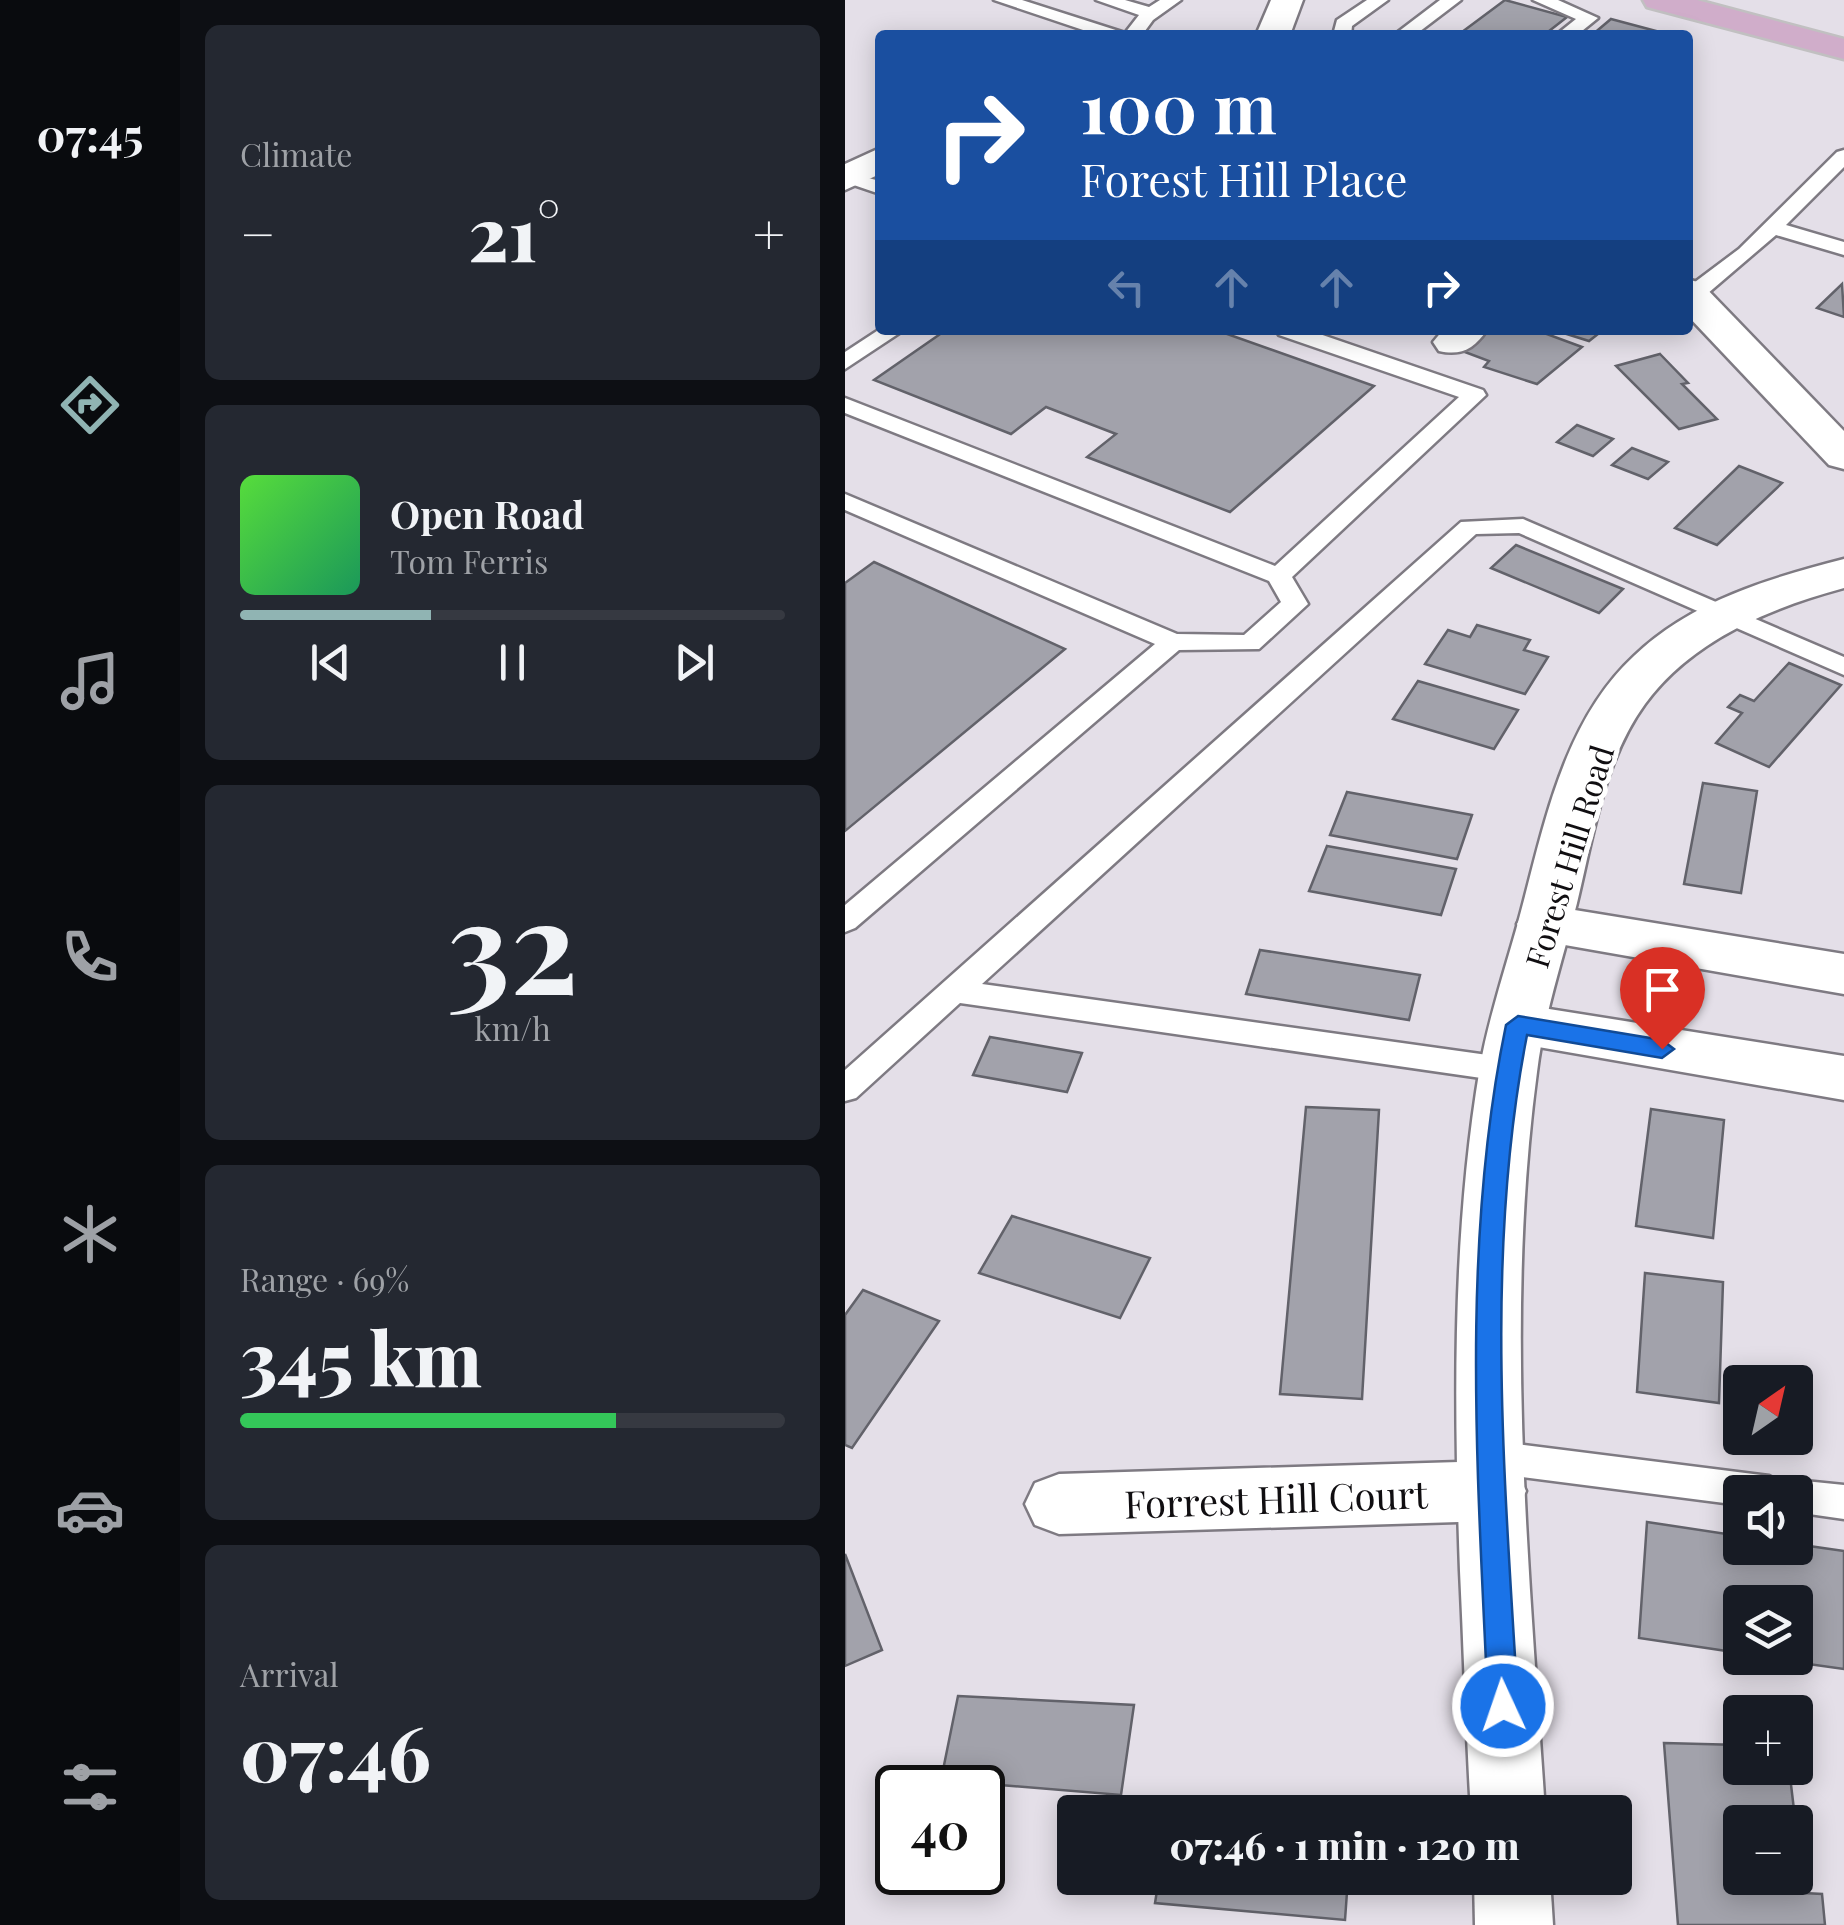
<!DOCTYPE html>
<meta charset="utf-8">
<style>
:root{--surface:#171b24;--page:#242831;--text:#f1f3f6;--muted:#9ea1a6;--line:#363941;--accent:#90b4b3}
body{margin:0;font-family:"Playfair Display",serif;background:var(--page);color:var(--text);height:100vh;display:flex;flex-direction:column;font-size:38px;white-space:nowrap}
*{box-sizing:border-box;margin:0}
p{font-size:32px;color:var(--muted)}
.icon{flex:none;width:55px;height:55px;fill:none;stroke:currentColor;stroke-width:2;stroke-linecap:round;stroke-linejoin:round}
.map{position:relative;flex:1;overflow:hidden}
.panel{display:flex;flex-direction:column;gap:25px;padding:25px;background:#0d0f14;width:665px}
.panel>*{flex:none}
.hud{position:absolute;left:30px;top:30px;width:818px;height:305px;border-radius:10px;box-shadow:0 5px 25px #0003;background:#1a4fa0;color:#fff;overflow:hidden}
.needle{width:65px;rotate:34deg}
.fabs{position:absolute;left:878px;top:1365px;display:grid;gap:20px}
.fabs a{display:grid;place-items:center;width:90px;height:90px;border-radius:10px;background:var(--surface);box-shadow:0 5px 25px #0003;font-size:50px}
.speed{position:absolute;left:30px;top:1765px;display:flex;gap:20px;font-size:50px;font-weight:700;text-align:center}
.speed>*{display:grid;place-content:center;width:130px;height:130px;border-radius:50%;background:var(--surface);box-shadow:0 5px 25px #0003;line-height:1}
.speed .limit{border:5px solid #111;border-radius:15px;background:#fff;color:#111}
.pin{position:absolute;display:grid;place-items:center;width:85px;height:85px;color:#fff;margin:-102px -42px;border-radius:50% 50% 50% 0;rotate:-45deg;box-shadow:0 0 10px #0007}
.pin .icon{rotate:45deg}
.me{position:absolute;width:110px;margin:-55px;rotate:357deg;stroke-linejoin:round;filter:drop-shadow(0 0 8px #0008)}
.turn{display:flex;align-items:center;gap:35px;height:210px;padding:0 40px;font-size:45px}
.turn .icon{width:130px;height:130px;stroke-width:2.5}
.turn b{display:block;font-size:70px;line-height:85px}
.lanes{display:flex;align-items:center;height:95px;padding:0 40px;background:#0003;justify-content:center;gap:50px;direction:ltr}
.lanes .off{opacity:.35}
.big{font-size:75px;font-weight:800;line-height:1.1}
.panel .tile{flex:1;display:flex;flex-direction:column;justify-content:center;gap:15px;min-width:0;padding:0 35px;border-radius:15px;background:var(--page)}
.panel .dial{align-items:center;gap:0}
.dial b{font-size:130px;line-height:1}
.song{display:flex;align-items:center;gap:30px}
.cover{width:120px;height:120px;border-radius:15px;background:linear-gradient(135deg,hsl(110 70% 55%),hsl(150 70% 35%))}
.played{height:10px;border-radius:5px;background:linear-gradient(90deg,var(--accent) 35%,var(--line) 35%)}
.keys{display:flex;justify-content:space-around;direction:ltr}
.heat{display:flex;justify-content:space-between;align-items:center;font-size:55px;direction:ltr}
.charge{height:15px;border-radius:8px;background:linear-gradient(90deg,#34c759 69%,var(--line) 0)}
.trip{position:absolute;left:212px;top:1795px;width:575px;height:100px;border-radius:10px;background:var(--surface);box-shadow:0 5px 25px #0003;font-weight:800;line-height:100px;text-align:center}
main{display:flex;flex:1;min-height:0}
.tabs{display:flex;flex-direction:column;width:180px;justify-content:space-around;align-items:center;background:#090b0e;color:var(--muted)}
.tabs .icon{width:70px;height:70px}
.tabs .active{color:var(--accent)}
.tabs b{font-size:45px;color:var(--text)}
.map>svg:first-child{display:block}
</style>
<main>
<nav class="tabs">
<b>07:45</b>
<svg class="icon active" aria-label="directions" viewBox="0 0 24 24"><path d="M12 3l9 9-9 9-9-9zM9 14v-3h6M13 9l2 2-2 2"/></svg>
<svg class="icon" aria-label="music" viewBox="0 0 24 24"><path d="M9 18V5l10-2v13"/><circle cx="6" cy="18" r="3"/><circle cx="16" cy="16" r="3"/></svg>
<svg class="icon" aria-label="phone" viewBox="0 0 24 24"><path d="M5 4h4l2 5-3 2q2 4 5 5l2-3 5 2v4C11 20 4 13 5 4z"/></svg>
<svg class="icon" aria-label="climate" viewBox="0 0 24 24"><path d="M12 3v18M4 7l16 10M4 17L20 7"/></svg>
<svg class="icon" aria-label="car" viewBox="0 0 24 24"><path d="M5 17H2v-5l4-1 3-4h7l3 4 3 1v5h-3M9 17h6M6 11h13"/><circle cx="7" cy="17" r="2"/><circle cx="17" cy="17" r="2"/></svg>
<svg class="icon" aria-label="filters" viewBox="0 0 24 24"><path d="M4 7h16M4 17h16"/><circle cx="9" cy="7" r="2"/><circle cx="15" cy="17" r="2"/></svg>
</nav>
<section class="panel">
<div class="tile"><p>Climate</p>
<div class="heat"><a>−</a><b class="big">21°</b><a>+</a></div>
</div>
<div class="tile">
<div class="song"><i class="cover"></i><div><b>Open Road</b><p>Tom Ferris</p></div></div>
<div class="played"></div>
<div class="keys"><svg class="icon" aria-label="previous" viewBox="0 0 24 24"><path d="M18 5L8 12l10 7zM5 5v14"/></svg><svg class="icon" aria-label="pause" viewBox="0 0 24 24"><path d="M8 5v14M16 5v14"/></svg><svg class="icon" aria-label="next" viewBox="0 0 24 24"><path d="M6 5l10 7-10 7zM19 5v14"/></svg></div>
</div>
<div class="tile dial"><b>32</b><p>km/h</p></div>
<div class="tile"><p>Range · 69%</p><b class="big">345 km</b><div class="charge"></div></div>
<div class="tile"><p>Arrival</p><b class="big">07:46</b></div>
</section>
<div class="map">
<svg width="999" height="1925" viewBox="0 0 999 1925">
<rect width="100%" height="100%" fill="#e4dfe8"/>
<g fill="#a2a2ab" stroke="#62626a" stroke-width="2.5" fill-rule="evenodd">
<path d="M 660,0 L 722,17 L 699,35 L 613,35 Z"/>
<path d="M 766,19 L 826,35 L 747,35 Z"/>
<path d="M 997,284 L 999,317 L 972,308 Z"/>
<path d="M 101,330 L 371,330 L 529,386 L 385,512 L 242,457 L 271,434 L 201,407 L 166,434 L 29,380 Z"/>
<path d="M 635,330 L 691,330 L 737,347 L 692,384 L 639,367 L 644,361 L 612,349 Z"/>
<path d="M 709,330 L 758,330 L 744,341 Z"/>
<path d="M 815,354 L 843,383 L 837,384 L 872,419 L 834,429 L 771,366 Z"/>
<path d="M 732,425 L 768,439 L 748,456 L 712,442 Z"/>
<path d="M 787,448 L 823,462 L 803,479 L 767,465 Z"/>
<path d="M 894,466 L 937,483 L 872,545 L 830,528 Z"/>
<path d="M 671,545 L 778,589 L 754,613 L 646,568 Z"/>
<path d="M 29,562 L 220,649 L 0,831 L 0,583 Z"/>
<path d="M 632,625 L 685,640 L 679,650 L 703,657 L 680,694 L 580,664 L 603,630 L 625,637 Z"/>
<path d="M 944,663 L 996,685 L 924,767 L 871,743 L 897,713 L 883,707 L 895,695 L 909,701 Z"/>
<path d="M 573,681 L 673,710 L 649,749 L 548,719 Z"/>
<path d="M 858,783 L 912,791 L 896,893 L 839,884 Z"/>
<path d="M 502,792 L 627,815 L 612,859 L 485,835 Z"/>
<path d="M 482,846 L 611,869 L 596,915 L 464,891 Z"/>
<path d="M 415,950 L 575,975 L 564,1020 L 401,994 Z"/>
<path d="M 145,1037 L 237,1053 L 222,1092 L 128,1075 Z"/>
<path d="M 461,1107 L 534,1110 L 517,1399 L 435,1394 Z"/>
<path d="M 806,1109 L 879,1120 L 868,1238 L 791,1226 Z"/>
<path d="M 167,1216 L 305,1258 L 275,1318 L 134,1273 Z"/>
<path d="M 800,1273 L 878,1282 L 874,1403 L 792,1392 Z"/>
<path d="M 18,1290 L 94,1321 L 7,1448 L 0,1445 L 0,1315 Z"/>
<path d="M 802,1522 L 895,1536 L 895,1548 L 950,1548 L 950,1544 L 999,1551 L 999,1669 L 921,1658 L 950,1658 L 950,1602 L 895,1602 L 895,1653 L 794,1638 Z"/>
<path d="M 0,1554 L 37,1650 L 0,1666 Z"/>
<path d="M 113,1696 L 289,1705 L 276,1795 L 96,1780 Z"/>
<path d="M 819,1743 L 895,1745 L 895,1768 L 944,1768 L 959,1893 L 977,1894 L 980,1925 L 833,1925 ZM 895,1822 L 950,1822 L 950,1878 L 895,1878 Z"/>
<path d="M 325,1797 L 509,1812 L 323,1812 Z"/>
<path d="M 314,1878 L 503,1878 L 500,1920 L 310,1903 Z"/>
</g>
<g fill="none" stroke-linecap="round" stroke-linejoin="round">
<g stroke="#7e7a82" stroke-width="5">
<g id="lane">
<path d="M 149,0 L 177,0 L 280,33 L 294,15 L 251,0 L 280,0 L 304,7 L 315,0 L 336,0 L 308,20 L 297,35 L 253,35 Z"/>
<path d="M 522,0 L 543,0 L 507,26 L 506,35 L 488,35 L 492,20 Z"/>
<path d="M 595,0 L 616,0 L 570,35 L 549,35 Z"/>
<path d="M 688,0 L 713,0 L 753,18 L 732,35 L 711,35 L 731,19 Z"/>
<path d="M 999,150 L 999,167 L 941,225 L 999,242 L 999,255 L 931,235 L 855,300 L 842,300 L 842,288 L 894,249 L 992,152 Z"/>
<path d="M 0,172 L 35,181 L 35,194 L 0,182 Z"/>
<path d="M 35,329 L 59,330 L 0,369 L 0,352 Z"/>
<path d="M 431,330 L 463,330 L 638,390 L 641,395 L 447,577 L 463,604 L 414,649 L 334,650 L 10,928 L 0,932 L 0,905 L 310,644 L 0,510 L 0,494 L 332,634 L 399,635 L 436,602 L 424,581 L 0,413 L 0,398 L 430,566 L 614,397 L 434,335 Z"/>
<path d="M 678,519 L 999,657 L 999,675 L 674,533 L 631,534 L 137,984 L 664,1058 L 675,1062 L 680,1070 L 675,1078 L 664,1082 L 115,1003 L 11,1098 L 0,1101 L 0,1070 L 616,522 Z"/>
<path d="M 647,1441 L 924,1476 L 939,1484 L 950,1480 L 999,1485 L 999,1519 L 950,1512 L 950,1492 L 895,1492 L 895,1505 L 647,1473 L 634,1468 L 629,1457 L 634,1446 Z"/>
</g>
</g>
<g stroke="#7e7a82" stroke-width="5">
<g id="street">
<path d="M 35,148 L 35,174 L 0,190 L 0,164 Z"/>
<path d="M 598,330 L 642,330 C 629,349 616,356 594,351 L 588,342 Z"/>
<path d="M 699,905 L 999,954 L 999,994 L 680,938 L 672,924 L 680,910 Z"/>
<path d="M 673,1004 L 999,1056 L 999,1100 L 653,1040 L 645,1025 L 653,1010 Z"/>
<path d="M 647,1461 L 671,1470 L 681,1491 L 671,1512 L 647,1521 L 214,1534 L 190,1525 L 180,1504 L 190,1483 L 214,1474 Z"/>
</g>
</g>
<g stroke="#7e7a82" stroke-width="5">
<g id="secondary">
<path d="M 426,0 L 458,0 L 445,35 L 411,35 Z"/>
<path d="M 842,279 L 856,283 L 999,431 L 999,469 L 984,465 L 842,315 Z"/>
<path d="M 999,559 L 999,588 C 925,608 847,640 800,704 C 759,760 748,837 732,903 C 718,959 699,1014 692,1072 C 659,1318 684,1566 700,1812 L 626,1812 C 621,1732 619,1652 615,1571 C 609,1403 607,1234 635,1067 C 645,1010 665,956 679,900 C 701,815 722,718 789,656 C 846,601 925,578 999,559 Z"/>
<path d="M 629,1878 L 705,1878 L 708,1925 L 630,1925 Z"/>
</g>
</g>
<g stroke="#c1c0c1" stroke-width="5">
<path id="primary" d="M 798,0 L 852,0 L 999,39 L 999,59 L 802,7 Z"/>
</g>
<use href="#lane" fill="#fff" fill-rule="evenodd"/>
<use href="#street" fill="#fff" fill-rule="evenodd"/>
<use href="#secondary" fill="#fff" fill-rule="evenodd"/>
<use href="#primary" fill="#d0adca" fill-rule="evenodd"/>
</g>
<path fill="#1a73e8" stroke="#114b97" stroke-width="2.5" d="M 673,1016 L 817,1040 L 829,1049 L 817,1058 L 682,1035 C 639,1255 660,1484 673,1706 L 669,1716 L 658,1720 L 647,1716 L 643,1706 C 633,1479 615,1248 661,1025 Z"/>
<g text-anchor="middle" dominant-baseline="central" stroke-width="10" stroke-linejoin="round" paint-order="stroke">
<g font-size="32" fill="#100e11" stroke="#fff">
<text transform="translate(723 856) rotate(-73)">Forest Hill Road</text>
</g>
<g font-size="38" fill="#100e11" stroke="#fff">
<text transform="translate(431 1498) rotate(-2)">Forrest Hill Court</text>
</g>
</g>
</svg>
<div class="fabs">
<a><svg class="needle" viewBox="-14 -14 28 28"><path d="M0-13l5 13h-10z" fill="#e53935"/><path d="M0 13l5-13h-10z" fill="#9ea1a6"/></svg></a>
<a><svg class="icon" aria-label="sound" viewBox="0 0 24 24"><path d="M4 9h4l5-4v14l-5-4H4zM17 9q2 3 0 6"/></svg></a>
<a><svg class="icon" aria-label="layers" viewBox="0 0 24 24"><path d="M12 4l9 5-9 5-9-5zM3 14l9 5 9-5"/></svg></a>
<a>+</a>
<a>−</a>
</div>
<div class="speed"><div class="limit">40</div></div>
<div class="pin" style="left:817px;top:1049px;background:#d93025"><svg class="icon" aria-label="arrive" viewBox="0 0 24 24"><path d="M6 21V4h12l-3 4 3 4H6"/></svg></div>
<svg class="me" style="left:658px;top:1706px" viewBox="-20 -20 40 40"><circle r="17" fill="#1a73e8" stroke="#fff" stroke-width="3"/><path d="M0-11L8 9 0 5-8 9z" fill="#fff"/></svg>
<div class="trip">07:46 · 1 min · 120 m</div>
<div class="hud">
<div class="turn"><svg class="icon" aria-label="right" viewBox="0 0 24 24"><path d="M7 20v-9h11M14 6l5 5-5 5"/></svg><div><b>100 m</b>Forest Hill Place</div></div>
<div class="lanes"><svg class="icon off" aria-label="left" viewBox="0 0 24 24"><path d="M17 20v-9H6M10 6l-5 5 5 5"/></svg><svg class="icon off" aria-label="ahead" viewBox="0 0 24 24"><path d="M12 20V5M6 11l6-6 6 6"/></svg><svg class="icon off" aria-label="ahead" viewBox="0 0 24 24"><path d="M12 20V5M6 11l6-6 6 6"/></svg><svg class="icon" aria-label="right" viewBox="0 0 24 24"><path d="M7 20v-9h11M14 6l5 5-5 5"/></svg></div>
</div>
</div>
</main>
